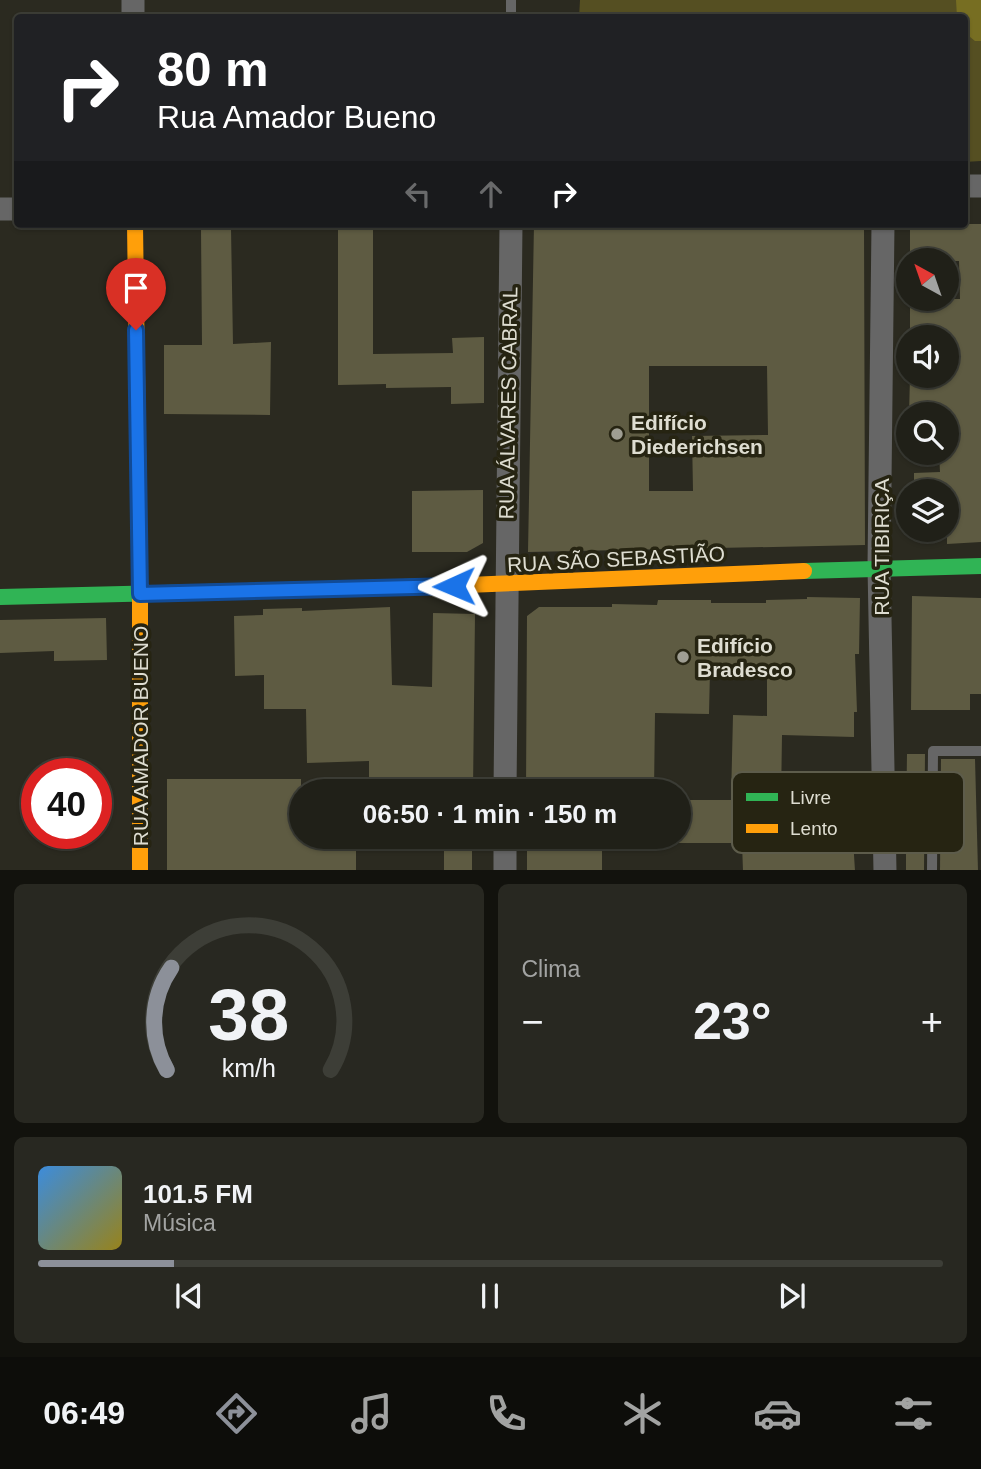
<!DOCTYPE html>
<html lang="pt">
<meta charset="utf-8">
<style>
:root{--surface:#202018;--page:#282821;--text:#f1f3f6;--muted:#a2a3a2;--line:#3d3e37;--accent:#8c9099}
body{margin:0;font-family:Arial,sans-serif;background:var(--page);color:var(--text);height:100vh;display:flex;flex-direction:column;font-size:26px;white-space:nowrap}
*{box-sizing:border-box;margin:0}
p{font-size:23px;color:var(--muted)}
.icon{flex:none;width:38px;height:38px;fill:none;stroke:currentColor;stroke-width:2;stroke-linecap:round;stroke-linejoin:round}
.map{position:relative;height:870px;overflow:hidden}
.side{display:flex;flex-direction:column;gap:14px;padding:14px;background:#12120d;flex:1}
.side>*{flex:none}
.guide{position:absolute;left:14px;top:14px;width:954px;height:214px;border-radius:7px;box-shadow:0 2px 5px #0004,0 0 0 2px var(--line);background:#202124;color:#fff;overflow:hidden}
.needle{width:46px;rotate:320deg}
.tools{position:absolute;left:896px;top:248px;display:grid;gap:14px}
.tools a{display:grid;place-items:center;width:63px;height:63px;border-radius:50%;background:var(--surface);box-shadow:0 2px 5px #0004,0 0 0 2px var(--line);font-size:35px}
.speed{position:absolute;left:21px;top:758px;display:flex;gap:14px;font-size:35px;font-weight:700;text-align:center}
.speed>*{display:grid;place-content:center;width:91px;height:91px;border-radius:50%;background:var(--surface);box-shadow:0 2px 5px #0004,0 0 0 2px var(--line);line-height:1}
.speed .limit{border:10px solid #d22;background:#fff;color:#111}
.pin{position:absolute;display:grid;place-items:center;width:60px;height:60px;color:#fff;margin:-72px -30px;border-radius:50% 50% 50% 0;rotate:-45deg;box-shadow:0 0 7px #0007}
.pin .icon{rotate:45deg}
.me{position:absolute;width:77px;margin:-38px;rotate:269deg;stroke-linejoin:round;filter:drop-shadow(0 0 5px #0008)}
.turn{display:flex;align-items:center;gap:24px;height:147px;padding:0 28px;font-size:32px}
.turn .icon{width:91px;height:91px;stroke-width:2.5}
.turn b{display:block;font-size:49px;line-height:60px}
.lanes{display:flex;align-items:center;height:66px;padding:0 28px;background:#0003;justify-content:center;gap:35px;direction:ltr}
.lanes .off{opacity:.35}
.big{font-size:52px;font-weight:800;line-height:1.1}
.side .card{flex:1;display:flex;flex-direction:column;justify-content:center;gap:10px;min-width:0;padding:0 24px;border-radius:10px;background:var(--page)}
.side .dial{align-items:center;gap:0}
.dial svg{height:182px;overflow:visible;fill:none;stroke:var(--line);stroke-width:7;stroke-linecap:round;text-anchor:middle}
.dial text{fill:var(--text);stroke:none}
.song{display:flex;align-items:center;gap:21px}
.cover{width:84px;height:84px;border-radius:10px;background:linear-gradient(135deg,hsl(210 70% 55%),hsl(50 70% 35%))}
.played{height:7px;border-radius:4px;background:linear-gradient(90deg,var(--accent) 15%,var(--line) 15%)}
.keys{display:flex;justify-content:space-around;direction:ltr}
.heat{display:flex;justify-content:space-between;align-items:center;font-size:38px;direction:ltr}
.side .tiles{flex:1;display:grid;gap:14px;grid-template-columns:1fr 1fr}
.card:last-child{grid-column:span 2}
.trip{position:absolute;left:289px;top:779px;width:402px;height:70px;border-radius:35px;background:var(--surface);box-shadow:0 2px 5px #0004,0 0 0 2px var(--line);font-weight:800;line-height:70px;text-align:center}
.menu{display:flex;height:112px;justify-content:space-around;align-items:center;background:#0d0d0a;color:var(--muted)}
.menu .icon{width:49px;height:49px}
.menu .on{color:var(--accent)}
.menu b{font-size:32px;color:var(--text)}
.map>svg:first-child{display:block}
</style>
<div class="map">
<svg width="981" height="871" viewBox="0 0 981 871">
<rect width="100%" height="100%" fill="#2b2a20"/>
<path fill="#554f22" d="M 580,0 L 981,0 L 981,161 L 964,162 L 964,18 L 579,18 Z"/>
<path fill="#776e22" d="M 956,0 L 981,0 L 981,41 L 975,41 L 964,32 L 964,18 L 957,17 Z"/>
<g fill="#5e5b42" fill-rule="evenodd">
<path d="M 534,224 L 864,224 L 865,545 L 528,552 ZM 649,366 L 767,366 L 768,435 L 692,436 L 693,491 L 649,491 Z"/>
<path d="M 910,224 L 981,224 L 981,542 L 947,544 L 947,492 L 914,492 L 914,473 L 940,472 L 939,453 L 947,453 L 947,415 L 909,415 L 910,376 L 947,376 L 947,338 L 910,338 L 910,299 L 960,299 L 959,261 L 910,261 Z"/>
<path d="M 338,225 L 373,225 L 373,354 L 453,353 L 452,338 L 484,337 L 484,403 L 451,404 L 451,387 L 386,388 L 386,384 L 338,385 Z"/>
<path d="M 231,228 L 233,344 L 271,342 L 270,415 L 164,414 L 164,345 L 202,345 L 201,229 Z"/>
<path d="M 483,490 L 483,543 L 467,552 L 412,552 L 412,491 Z"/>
<path d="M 912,596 L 981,598 L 981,694 L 970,694 L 970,710 L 911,710 Z"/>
<path d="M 807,597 L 860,598 L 859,654 L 855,654 L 857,712 L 854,712 L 854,737 L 782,735 L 781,801 L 826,801 L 826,792 L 850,791 L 855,871 L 743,871 L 742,843 L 679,843 L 679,800 L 731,800 L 733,715 L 767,716 L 767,671 L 710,671 L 709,714 L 655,713 L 654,791 L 526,791 L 527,616 L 539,607 L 612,607 L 612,604 L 657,605 L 658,600 L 711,600 L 711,603 L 766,603 L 766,600 L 807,599 Z"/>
<path d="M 390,607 L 392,685 L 432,687 L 433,613 L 475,614 L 473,791 L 369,791 L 369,761 L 307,763 L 306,709 L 264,709 L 264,675 L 235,676 L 234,616 L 263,615 L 263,609 L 302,608 L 302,611 Z"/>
<path d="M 106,618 L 107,660 L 54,661 L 54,651 L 0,653 L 0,620 Z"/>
<path d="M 907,754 L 925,754 L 924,871 L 906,871 L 906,854 L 910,852 L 914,847 L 912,842 L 908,838 L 913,834 L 913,828 L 906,823 Z"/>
<path d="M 941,759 L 975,759 L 978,871 L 940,871 Z"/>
<path d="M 167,779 L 301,779 L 301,836 L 356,836 L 356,871 L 167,871 Z"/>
<rect x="444" y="836" width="28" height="35"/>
<rect x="527" y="836" width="75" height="35"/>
</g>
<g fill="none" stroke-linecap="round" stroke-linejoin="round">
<g stroke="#666" stroke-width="10">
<path d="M 511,18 L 511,0"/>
<path d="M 885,831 L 906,831"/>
<path d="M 885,846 L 906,846"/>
<path d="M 932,871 L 933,751 L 981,751"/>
</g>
<g stroke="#666" stroke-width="23">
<path d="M 133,0 L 133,18"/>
<path d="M 964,186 L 981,186"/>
<path d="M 0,209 L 18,209"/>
<path d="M 883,224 L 879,567 L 885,871"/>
<path d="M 505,791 L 511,224"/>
<path d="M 505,871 L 505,836"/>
</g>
<g stroke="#30b455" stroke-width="16">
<path d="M 804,571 L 981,566"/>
<path d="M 0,597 L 443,586"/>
</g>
<g stroke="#ff9f0a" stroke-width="16">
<path d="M 135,224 L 140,594 L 140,871"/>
<path d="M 443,586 L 804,571"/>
</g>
</g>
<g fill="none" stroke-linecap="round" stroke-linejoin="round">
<g stroke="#114b97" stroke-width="18">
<path id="route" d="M 136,330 L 140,594 L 454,586"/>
</g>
<use href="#route" stroke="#1a73e8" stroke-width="12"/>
</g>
<g fill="#9f9e93" stroke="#262412" stroke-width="2.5">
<circle cx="617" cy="434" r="7"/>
<circle cx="683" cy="657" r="7"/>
</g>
<g text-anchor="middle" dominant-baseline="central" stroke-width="7" stroke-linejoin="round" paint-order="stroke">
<g font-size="21" fill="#deddd1" stroke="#262412">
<text transform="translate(508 403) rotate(-89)">RUA ÁLVARES CABRAL</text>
<text transform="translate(881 547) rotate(-90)">RUA TIBIRIÇA</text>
<text transform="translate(616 559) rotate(-3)">RUA SÃO SEBASTIÃO</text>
<text transform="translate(140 736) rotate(-90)">RUA AMADOR BUENO</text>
</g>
<g font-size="21" font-weight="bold" fill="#deddd1" stroke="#262412" text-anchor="start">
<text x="631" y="422">Edifício<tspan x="631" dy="24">Diederichsen</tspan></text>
<text x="697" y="645">Edifício<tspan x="697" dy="24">Bradesco</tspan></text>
</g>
</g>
<rect x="732" y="772" width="232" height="81" rx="10" fill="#262412" stroke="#5d5c4b" stroke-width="2"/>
<rect x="746" y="793" width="32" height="8" fill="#30b455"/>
<rect x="746" y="824" width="32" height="9" fill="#ff9f0a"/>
<g font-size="19" fill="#deddd1">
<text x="790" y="804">Livre</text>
<text x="790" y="835">Lento</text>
</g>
</svg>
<div class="tools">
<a><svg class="needle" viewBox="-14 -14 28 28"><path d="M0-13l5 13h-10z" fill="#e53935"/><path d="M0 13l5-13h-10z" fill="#a2a3a2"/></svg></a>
<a><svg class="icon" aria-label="sound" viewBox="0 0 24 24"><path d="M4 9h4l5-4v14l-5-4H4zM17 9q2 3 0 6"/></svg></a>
<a><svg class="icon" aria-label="search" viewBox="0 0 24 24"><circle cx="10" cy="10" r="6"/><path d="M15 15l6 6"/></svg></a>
<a><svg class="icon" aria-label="layers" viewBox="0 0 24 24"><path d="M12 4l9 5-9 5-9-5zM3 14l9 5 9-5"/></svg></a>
</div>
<div class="speed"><div class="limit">40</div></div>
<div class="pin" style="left:136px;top:330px;background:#d93025"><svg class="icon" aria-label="arrive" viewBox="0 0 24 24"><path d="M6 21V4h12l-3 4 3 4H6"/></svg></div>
<svg class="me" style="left:454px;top:586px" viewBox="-20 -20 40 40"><path d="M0-17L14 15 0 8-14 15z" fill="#1a73e8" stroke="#fff" stroke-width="4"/></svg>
<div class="trip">06:50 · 1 min · 150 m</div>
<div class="guide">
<div class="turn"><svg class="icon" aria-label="right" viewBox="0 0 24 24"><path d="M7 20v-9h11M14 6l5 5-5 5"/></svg><div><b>80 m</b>Rua Amador Bueno</div></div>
<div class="lanes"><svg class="icon off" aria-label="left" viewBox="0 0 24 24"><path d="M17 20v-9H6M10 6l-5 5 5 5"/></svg><svg class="icon off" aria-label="ahead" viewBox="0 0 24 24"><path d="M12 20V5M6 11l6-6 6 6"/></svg><svg class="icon" aria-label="right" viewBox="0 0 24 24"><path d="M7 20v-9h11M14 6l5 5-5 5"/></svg></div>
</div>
</div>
<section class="side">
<div class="tiles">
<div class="card dial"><svg viewBox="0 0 100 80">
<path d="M14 69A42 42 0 1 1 86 69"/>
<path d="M14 69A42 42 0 0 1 16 24" stroke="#8c9099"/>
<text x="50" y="56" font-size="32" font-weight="700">38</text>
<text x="50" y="72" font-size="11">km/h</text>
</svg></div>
<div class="card"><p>Clima</p>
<div class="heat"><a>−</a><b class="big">23°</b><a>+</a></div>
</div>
<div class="card">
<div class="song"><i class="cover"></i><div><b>101.5 FM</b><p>Música</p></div></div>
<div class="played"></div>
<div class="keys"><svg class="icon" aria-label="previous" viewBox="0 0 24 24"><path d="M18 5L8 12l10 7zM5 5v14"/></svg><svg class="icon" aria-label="pause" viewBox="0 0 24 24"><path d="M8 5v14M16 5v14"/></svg><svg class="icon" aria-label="next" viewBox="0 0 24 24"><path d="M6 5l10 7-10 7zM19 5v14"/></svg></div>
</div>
</div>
</section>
<nav class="menu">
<b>06:49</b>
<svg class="icon on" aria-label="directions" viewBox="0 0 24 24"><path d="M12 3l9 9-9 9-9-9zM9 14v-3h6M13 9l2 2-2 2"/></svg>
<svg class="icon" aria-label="music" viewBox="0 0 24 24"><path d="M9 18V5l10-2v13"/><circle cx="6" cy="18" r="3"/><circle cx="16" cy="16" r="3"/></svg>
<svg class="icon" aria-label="phone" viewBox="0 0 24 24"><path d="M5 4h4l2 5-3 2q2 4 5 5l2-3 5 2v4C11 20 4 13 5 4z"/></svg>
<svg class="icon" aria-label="climate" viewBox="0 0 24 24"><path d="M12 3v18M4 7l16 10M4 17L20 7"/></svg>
<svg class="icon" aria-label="car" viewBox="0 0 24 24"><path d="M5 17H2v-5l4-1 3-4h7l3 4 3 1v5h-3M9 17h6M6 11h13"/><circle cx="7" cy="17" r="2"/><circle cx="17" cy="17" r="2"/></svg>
<svg class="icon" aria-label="filters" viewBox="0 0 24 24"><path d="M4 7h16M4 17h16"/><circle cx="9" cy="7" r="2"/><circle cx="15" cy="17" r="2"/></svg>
</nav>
